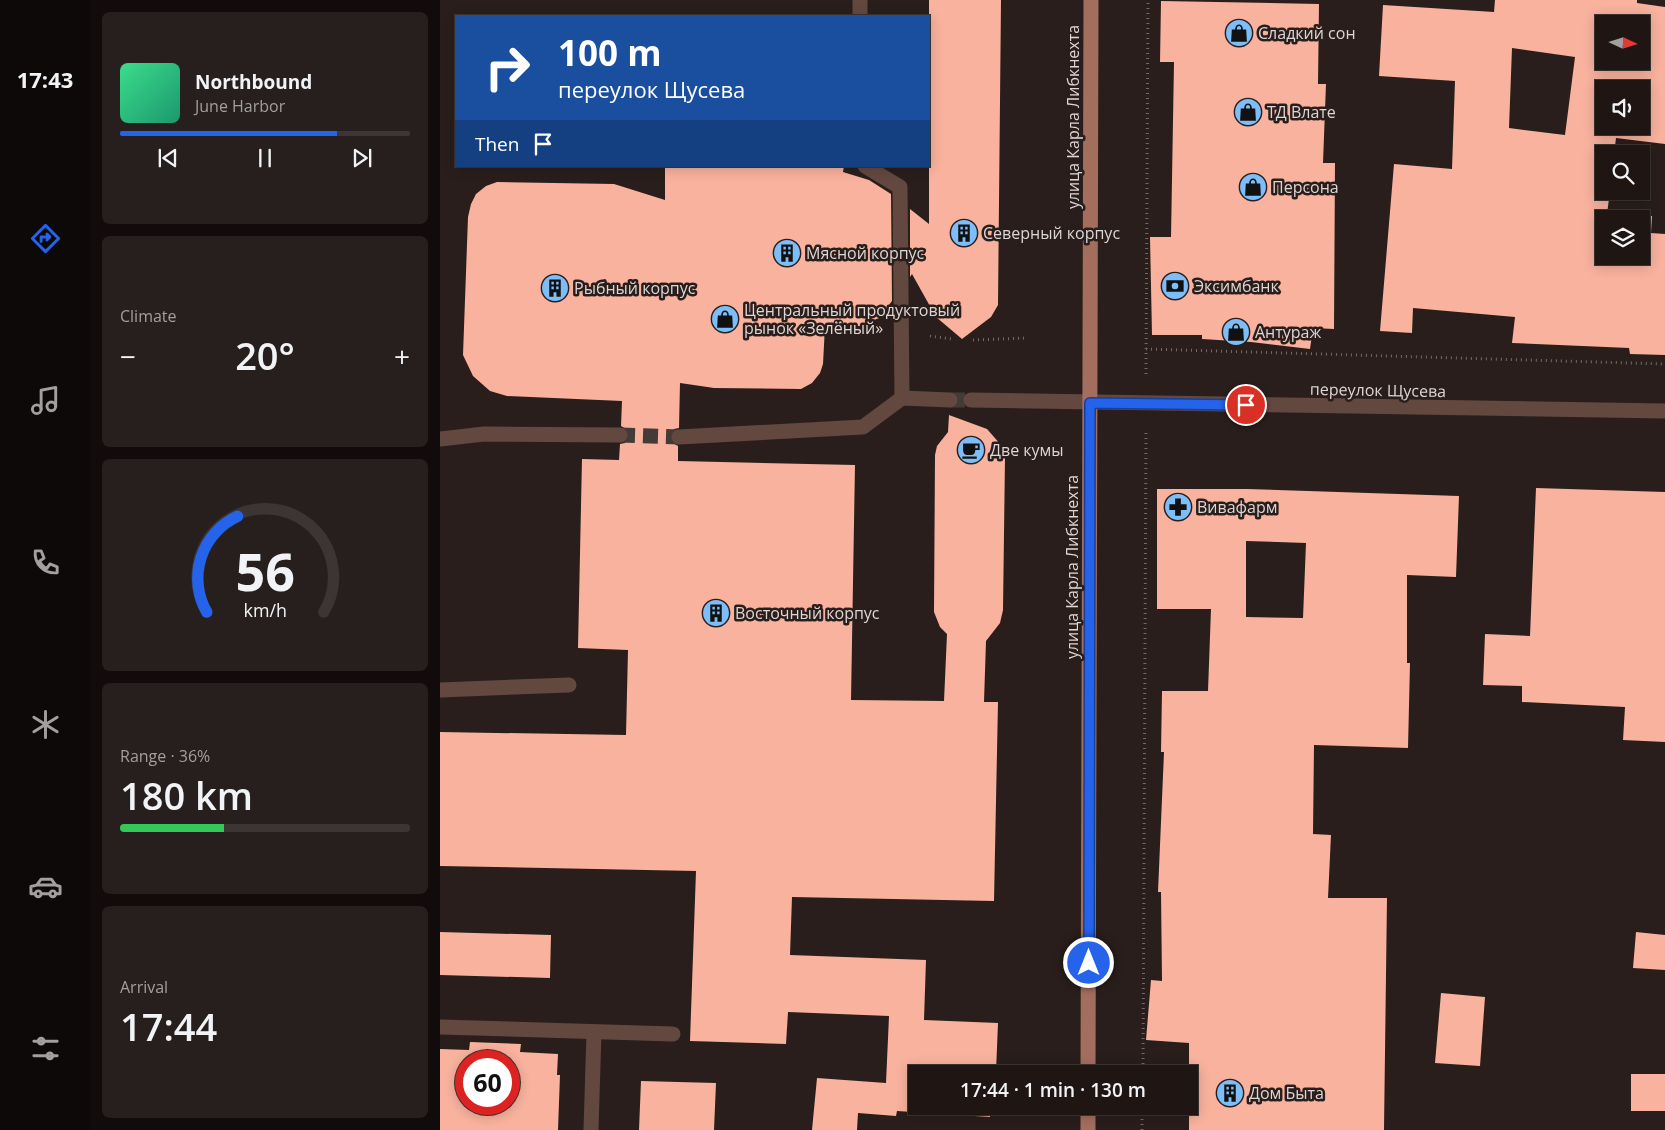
<!DOCTYPE html>
<meta charset="utf-8">
<style>
:root{--surface:#1f1614;--page:#271f1d;--text:#f1f3f6;--muted:#a19fa0;--line:#3c3534;--accent:#2563eb}
body{margin:0;font-family:"Open Sans",sans-serif;background:var(--page);color:var(--text);height:100vh;display:flex;flex-direction:column;font-size:19px;white-space:nowrap}
*{box-sizing:border-box;margin:0}
p{font-size:16px;color:var(--muted)}
.icon{flex:none;width:28px;height:28px;fill:none;stroke:currentColor;stroke-width:2;stroke-linecap:round;stroke-linejoin:round}
.map{position:relative;flex:1;overflow:hidden}
.side{display:flex;flex-direction:column;gap:12px;padding:12px;background:#110c0b;width:350px}
.side>*{flex:none}
.banner{position:absolute;left:15px;top:15px;width:475px;height:152px;border-radius:0px;box-shadow:0 2px 12px #0003,0 0 0 1px var(--line);background:#1a4fa0;color:#fff;overflow:hidden}
.needle{width:32px;rotate:94deg}
.buttons{position:absolute;left:1155px;top:15px;display:grid;gap:10px}
.buttons a{display:grid;place-items:center;width:55px;height:55px;border-radius:0px;background:var(--surface);box-shadow:0 2px 12px #0003,0 0 0 1px var(--line);font-size:25px}
.speed{position:absolute;left:15px;top:1050px;display:flex;gap:10px;font-size:25px;font-weight:700;text-align:center}
.speed>*{display:grid;place-content:center;width:65px;height:65px;border-radius:50%;background:var(--surface);box-shadow:0 2px 12px #0003,0 0 0 1px var(--line);line-height:1}
.speed .limit{border:8px solid #d22;background:#fff;color:#111}
.pin{position:absolute;display:grid;place-items:center;width:42px;height:42px;color:#fff;margin:-21px;border:2px solid #fff;border-radius:50%;box-shadow:0 1px 5px #0007}
.me{position:absolute;width:55px;margin:-28px;rotate:0deg;stroke-linejoin:round;filter:drop-shadow(0 0 4px #0008)}
.turn{display:flex;align-items:center;gap:18px;height:105px;padding:0 20px;font-size:22px}
.turn .icon{width:65px;height:65px;stroke-width:2.5}
.turn b{display:block;font-size:35px;line-height:42px}
.then{display:flex;align-items:center;height:48px;padding:0 20px;background:#0003;gap:10px;font-size:19px}
.big{font-size:38px;font-weight:600;line-height:1.1}
.side .card{flex:1;display:flex;flex-direction:column;justify-content:center;gap:8px;min-width:0;padding:0 18px;border-radius:8px;background:var(--page)}
.side .dial{align-items:center;gap:0}
.dial svg{height:130px;overflow:visible;fill:none;stroke:var(--line);stroke-width:7;stroke-linecap:round;text-anchor:middle}
.dial text{fill:var(--text);stroke:none}
.song{display:flex;align-items:center;gap:15px}
.cover{width:60px;height:60px;border-radius:8px;background:linear-gradient(135deg,hsl(150 70% 55%),hsl(160 70% 35%))}
.played{height:5px;border-radius:2px;background:linear-gradient(90deg,var(--accent) 75%,var(--line) 75%)}
.keys{display:flex;justify-content:space-around;direction:ltr}
.heat{display:flex;justify-content:space-between;align-items:center;font-size:28px;direction:ltr}
.charge{height:8px;border-radius:4px;background:linear-gradient(90deg,#34c759 36%,var(--line) 0)}
.trip{position:absolute;left:468px;top:1065px;width:290px;height:50px;border-radius:0px;background:var(--surface);box-shadow:0 2px 12px #0003,0 0 0 1px var(--line);font-weight:600;line-height:50px;text-align:center}
main{display:flex;flex:1;min-height:0}
.tab-bar{display:flex;flex-direction:column;width:90px;justify-content:space-around;align-items:center;background:#0c0908;color:var(--muted)}
.tab-bar .icon{width:35px;height:35px}
.tab-bar .selected{color:var(--accent)}
.tab-bar b{font-size:22px;color:var(--text)}
.map>svg:first-child{display:block}
</style>
<main>
<nav class="tab-bar">
<b>17:43</b>
<svg class="icon selected" aria-label="directions" viewBox="0 0 24 24"><path d="M12 3l9 9-9 9-9-9zM9 14v-3h6M13 9l2 2-2 2"/></svg>
<svg class="icon" aria-label="music" viewBox="0 0 24 24"><path d="M9 18V5l10-2v13"/><circle cx="6" cy="18" r="3"/><circle cx="16" cy="16" r="3"/></svg>
<svg class="icon" aria-label="phone" viewBox="0 0 24 24"><path d="M5 4h4l2 5-3 2q2 4 5 5l2-3 5 2v4C11 20 4 13 5 4z"/></svg>
<svg class="icon" aria-label="climate" viewBox="0 0 24 24"><path d="M12 3v18M4 7l16 10M4 17L20 7"/></svg>
<svg class="icon" aria-label="car" viewBox="0 0 24 24"><path d="M5 17H2v-5l4-1 3-4h7l3 4 3 1v5h-3M9 17h6M6 11h13"/><circle cx="7" cy="17" r="2"/><circle cx="17" cy="17" r="2"/></svg>
<svg class="icon" aria-label="filters" viewBox="0 0 24 24"><path d="M4 7h16M4 17h16"/><circle cx="9" cy="7" r="2"/><circle cx="15" cy="17" r="2"/></svg>
</nav>
<section class="side">
<div class="card">
<div class="song"><i class="cover"></i><div><b>Northbound</b><p>June Harbor</p></div></div>
<div class="played"></div>
<div class="keys"><svg class="icon" aria-label="previous" viewBox="0 0 24 24"><path d="M18 5L8 12l10 7zM5 5v14"/></svg><svg class="icon" aria-label="pause" viewBox="0 0 24 24"><path d="M8 5v14M16 5v14"/></svg><svg class="icon" aria-label="next" viewBox="0 0 24 24"><path d="M6 5l10 7-10 7zM19 5v14"/></svg></div>
</div>
<div class="card"><p>Climate</p>
<div class="heat"><a>−</a><b class="big">20°</b><a>+</a></div>
</div>
<div class="card dial"><svg viewBox="0 0 100 80">
<path d="M14 69A42 42 0 1 1 86 69"/>
<path d="M14 69A42 42 0 0 1 33 10" stroke="#2563eb"/>
<text x="50" y="56" font-size="32" font-weight="700">56</text>
<text x="50" y="72" font-size="11">km/h</text>
</svg></div>
<div class="card"><p>Range · 36%</p><b class="big">180 km</b><div class="charge"></div></div>
<div class="card"><p>Arrival</p><b class="big">17:44</b></div>
</section>
<div class="map">
<svg width="1225" height="1130" viewBox="0 0 1225 1130">
<rect width="100%" height="100%" fill="#291e1b"/>
<g fill="#f8b29e" fill-rule="evenodd">
<path d="M 489,0 L 561,0 L 558,305 L 551,317 L 522,339 L 496,317 L 472,274 L 470,277 L 470,209 L 489,224 Z"/>
<path d="M 1055,0 L 1197,0 L 1197,3 L 1225,7 L 1225,144 L 1176,138 L 1174,154 L 1164,154 L 1164,191 L 1170,191 L 1167,214 L 1212,216 L 1211,233 L 1225,234 L 1225,355 L 1190,354 L 1189,348 L 1072,343 L 1075,317 L 973,308 L 972,333 L 940,331 L 954,164 L 1012,169 L 1015,81 L 939,76 L 943,5 L 1054,12 ZM 1164,24 L 1201,24 L 1201,61 L 1164,61 ZM 1072,48 L 1135,57 L 1125,135 L 1069,128 ZM 1164,89 L 1201,89 L 1201,126 L 1164,126 ZM 1164,219 L 1201,219 L 1201,256 L 1164,256 Z"/>
<path d="M 721,1 L 879,4 L 878,84 L 886,84 L 883,163 L 895,163 L 894,329 L 873,328 L 870,349 L 811,342 L 762,339 L 762,335 L 712,335 L 710,237 L 731,237 L 734,62 L 720,62 Z"/>
<path d="M 225,166 L 404,166 L 403,172 L 429,180 L 451,194 L 452,301 L 439,318 L 420,326 L 385,326 L 383,364 L 380,373 L 372,383 L 361,389 L 274,388 L 240,383 L 239,428 L 234,429 L 230,437 L 231,442 L 238,446 L 238,461 L 415,465 L 411,700 L 504,701 L 507,634 L 500,627 L 494,612 L 495,455 L 497,446 L 508,432 L 509,415 L 547,429 L 561,445 L 565,458 L 563,610 L 560,623 L 546,641 L 544,702 L 558,702 L 554,901 L 352,897 L 350,955 L 486,960 L 484,1020 L 558,1023 L 556,1072 L 553,1072 L 553,1074 L 476,1074 L 476,1106 L 551,1106 L 550,1117 L 457,1111 L 456,1116 L 418,1113 L 417,1130 L 372,1130 L 377,1078 L 446,1083 L 449,1016 L 348,1012 L 346,1044 L 250,1041 L 256,871 L 0,866 L 0,732 L 186,735 L 188,650 L 138,648 L 142,459 L 179,460 L 180,444 L 185,443 L 189,436 L 188,430 L 181,426 L 182,401 L 67,396 L 50,391 L 33,376 L 23,355 L 28,217 L 31,204 L 36,194 L 46,186 L 57,182 L 174,184 L 225,200 Z"/>
<path d="M 1096,488 L 1225,492 L 1225,742 L 1183,740 L 1185,707 L 1082,702 L 1082,686 L 1043,685 L 1045,634 L 1090,636 Z"/>
<path d="M 717,489 L 807,489 L 1019,496 L 1016,577 L 967,575 L 967,663 L 970,663 L 968,748 L 874,745 L 873,834 L 891,835 L 888,898 L 947,898 L 944,1130 L 749,1130 L 749,1043 L 706,1040 L 711,980 L 722,981 L 721,892 L 718,892 L 724,752 L 721,752 L 722,691 L 768,691 L 771,609 L 717,609 ZM 806,541 L 866,543 L 863,618 L 806,617 Z"/>
<path d="M 0,932 L 111,935 L 110,978 L 0,975 Z"/>
<path d="M 1196,932 L 1225,935 L 1225,970 L 1193,968 Z"/>
<path d="M 1001,993 L 1045,997 L 1040,1066 L 995,1063 Z"/>
<path d="M 30,1042 L 81,1044 L 80,1052 L 118,1054 L 117,1075 L 120,1075 L 118,1130 L 0,1130 L 0,1049 L 29,1050 ZM 26,1061 L 69,1061 L 69,1104 L 26,1104 Z"/>
<rect x="1191" y="1074" width="34" height="37"/>
<path d="M 201,1081 L 276,1083 L 274,1130 L 199,1130 Z"/>
</g>
<g fill="none" stroke-linecap="round" stroke-linejoin="round">
<g stroke="#443a37" stroke-width="15" stroke-dasharray="15 8" stroke-linecap="butt">
<path d="M 510,400 L 531,400"/>
<path d="M 180,435 L 239,437"/>
</g>
<g stroke="#746b68" stroke-width="3" stroke-dasharray="1 4" stroke-linecap="butt">
<path d="M 490,336 L 512,339"/>
<path d="M 533,340 L 587,338"/>
<path d="M 706,349 L 1225,364"/>
<path d="M 706,374 L 708,0"/>
<path d="M 703,1074 L 706,431"/>
<path d="M 702,1130 L 702,1106"/>
</g>
<g stroke="#634840" stroke-width="15">
<path d="M 420,0 L 420,16"/>
<path d="M 425,166 L 460,187 L 462,398"/>
<path d="M 531,400 L 1225,411"/>
<path d="M 239,437 L 423,427 L 462,398 L 510,400"/>
<path d="M 0,439 L 44,434 L 180,435"/>
<path d="M 0,690 L 129,685"/>
<path d="M 0,1027 L 233,1034"/>
<path d="M 151,1130 L 154,1032"/>
</g>
<g stroke="#a46e5e" stroke-width="15">
<path d="M 648,1074 L 651,0"/>
<path d="M 648,1106 L 648,1130"/>
</g>
</g>
<g fill="none" stroke-linecap="round" stroke-linejoin="round">
<g stroke="#184099" stroke-width="12">
<path id="route" d="M 649,963 L 650,403 L 806,405"/>
</g>
<use href="#route" stroke="#2563eb" stroke-width="9"/>
</g>
<defs>
<g id="shop-disc" transform="scale(1.4375)"><circle r="9.5" fill="#7dbef9" stroke="#291e1b"/><path d="M-5-2.5h2.3a2.7 3.5 0 0 1 5.4 0H5L5.5 6h-11ZM-1.5-2.5h3a1.5 2.3 0 0 0-3 0Z" fill="#111"/></g>
<g id="building-disc" transform="scale(1.4375)"><circle r="9.5" fill="#7dbef9" stroke="#291e1b"/><path d="M-4-6H4V6H1V3H-1V6H-4ZM-2.5-4.3h1.7v1.8h-1.7ZM.8-4.3h1.7v1.8H.8ZM-2.5-1h1.7V.8h-1.7ZM.8-1h1.7V.8H.8Z" fill="#111"/></g>
<g id="bank-disc" transform="scale(1.4375)"><circle r="9.5" fill="#7dbef9" stroke="#291e1b"/><path d="M-6-4H6V4H-6ZM0-2.3a2.3 2.3 0 1 0 0 4.6a2.3 2.3 0 1 0 0-4.6Z" fill="#111"/></g>
<g id="cafe-disc" transform="scale(1.4375)"><circle r="9.5" fill="#7dbef9" stroke="#291e1b"/><path d="M-5.5-4.5H6V0H3Q3 3.5 0 3.5H-2.5Q-5.5 3.5-5.5 0ZM3-3.2v2h1.7v-2ZM-6 4.5H4V6H-6Z" fill="#111"/></g>
<g id="pharmacy-disc" transform="scale(1.4375)"><circle r="9.5" fill="#7dbef9" stroke="#291e1b"/><path d="M-2-6h4v4h4v4h-4v4h-4v-4h-4v-4h4Z" fill="#111"/></g>
</defs>
<g fill-rule="evenodd">
<use href="#shop-disc" x="799" y="33"/>
<use href="#shop-disc" x="808" y="112"/>
<use href="#shop-disc" x="813" y="187"/>
<use href="#building-disc" x="524" y="233"/>
<use href="#building-disc" x="347" y="253"/>
<use href="#bank-disc" x="735" y="286"/>
<use href="#building-disc" x="115" y="288"/>
<use href="#shop-disc" x="285" y="319"/>
<use href="#shop-disc" x="796" y="332"/>
<use href="#cafe-disc" x="531" y="450"/>
<use href="#pharmacy-disc" x="738" y="507"/>
<use href="#building-disc" x="276" y="613"/>
<use href="#building-disc" x="790" y="1093"/>
</g>
<g text-anchor="middle" dominant-baseline="central" stroke-width="5" stroke-linejoin="round" paint-order="stroke">
<g font-size="16" fill="#ded6d4" stroke="#291e1b" text-anchor="start">
<text x="818" y="33">Сладкий сон</text>
<text x="827" y="112">ТД Влате</text>
<text x="832" y="187">Персона</text>
<text x="543" y="233">Северный корпус</text>
<text x="366" y="253">Мясной корпус</text>
<text x="754" y="286">Эксимбанк</text>
<text x="134" y="288">Рыбный корпус</text>
<text x="304" y="310">Центральный продуктовый<tspan x="304" dy="18">рынок «Зелёный»</tspan></text>
<text x="815" y="332">Антураж</text>
<text x="550" y="450">Две кумы</text>
<text x="757" y="507">Вивафарм</text>
<text x="295" y="613">Восточный корпус</text>
<text x="809" y="1093">Дом Быта</text>
</g>
<g font-size="16" fill="#ded6d4" stroke="#291e1b">
<text transform="translate(633 117) rotate(-90)">улица Карла Либкнехта</text>
<text transform="translate(938 390) rotate(1)">переулок Щусева</text>
<text transform="translate(632 567) rotate(-90)">улица Карла Либкнехта</text>
</g>
</g>
</svg>
<div class="buttons">
<a><svg class="needle" viewBox="-14 -14 28 28"><path d="M0-13l5 13h-10z" fill="#e53935"/><path d="M0 13l5-13h-10z" fill="#a19fa0"/></svg></a>
<a><svg class="icon" aria-label="sound" viewBox="0 0 24 24"><path d="M4 9h4l5-4v14l-5-4H4zM17 9q2 3 0 6"/></svg></a>
<a><svg class="icon" aria-label="search" viewBox="0 0 24 24"><circle cx="10" cy="10" r="6"/><path d="M15 15l6 6"/></svg></a>
<a><svg class="icon" aria-label="layers" viewBox="0 0 24 24"><path d="M12 4l9 5-9 5-9-5zM3 14l9 5 9-5"/></svg></a>
</div>
<div class="speed"><div class="limit">60</div></div>
<div class="pin" style="left:806px;top:405px;background:#d93025"><svg class="icon" aria-label="arrive" viewBox="0 0 24 24"><path d="M6 21V4h12l-3 4 3 4H6"/></svg></div>
<svg class="me" style="left:649px;top:963px" viewBox="-20 -20 40 40"><circle r="17" fill="#2563eb" stroke="#fff" stroke-width="3"/><path d="M0-11L8 9 0 5-8 9z" fill="#fff"/></svg>
<div class="trip">17:44 · 1 min · 130 m</div>
<div class="banner">
<div class="turn"><svg class="icon" aria-label="right" viewBox="0 0 24 24"><path d="M7 20v-9h11M14 6l5 5-5 5"/></svg><div><b>100 m</b>переулок Щусева</div></div>
<div class="then">Then<svg class="icon" aria-label="arrive" viewBox="0 0 24 24"><path d="M6 21V4h12l-3 4 3 4H6"/></svg></div>
</div>
</div>
</main>
